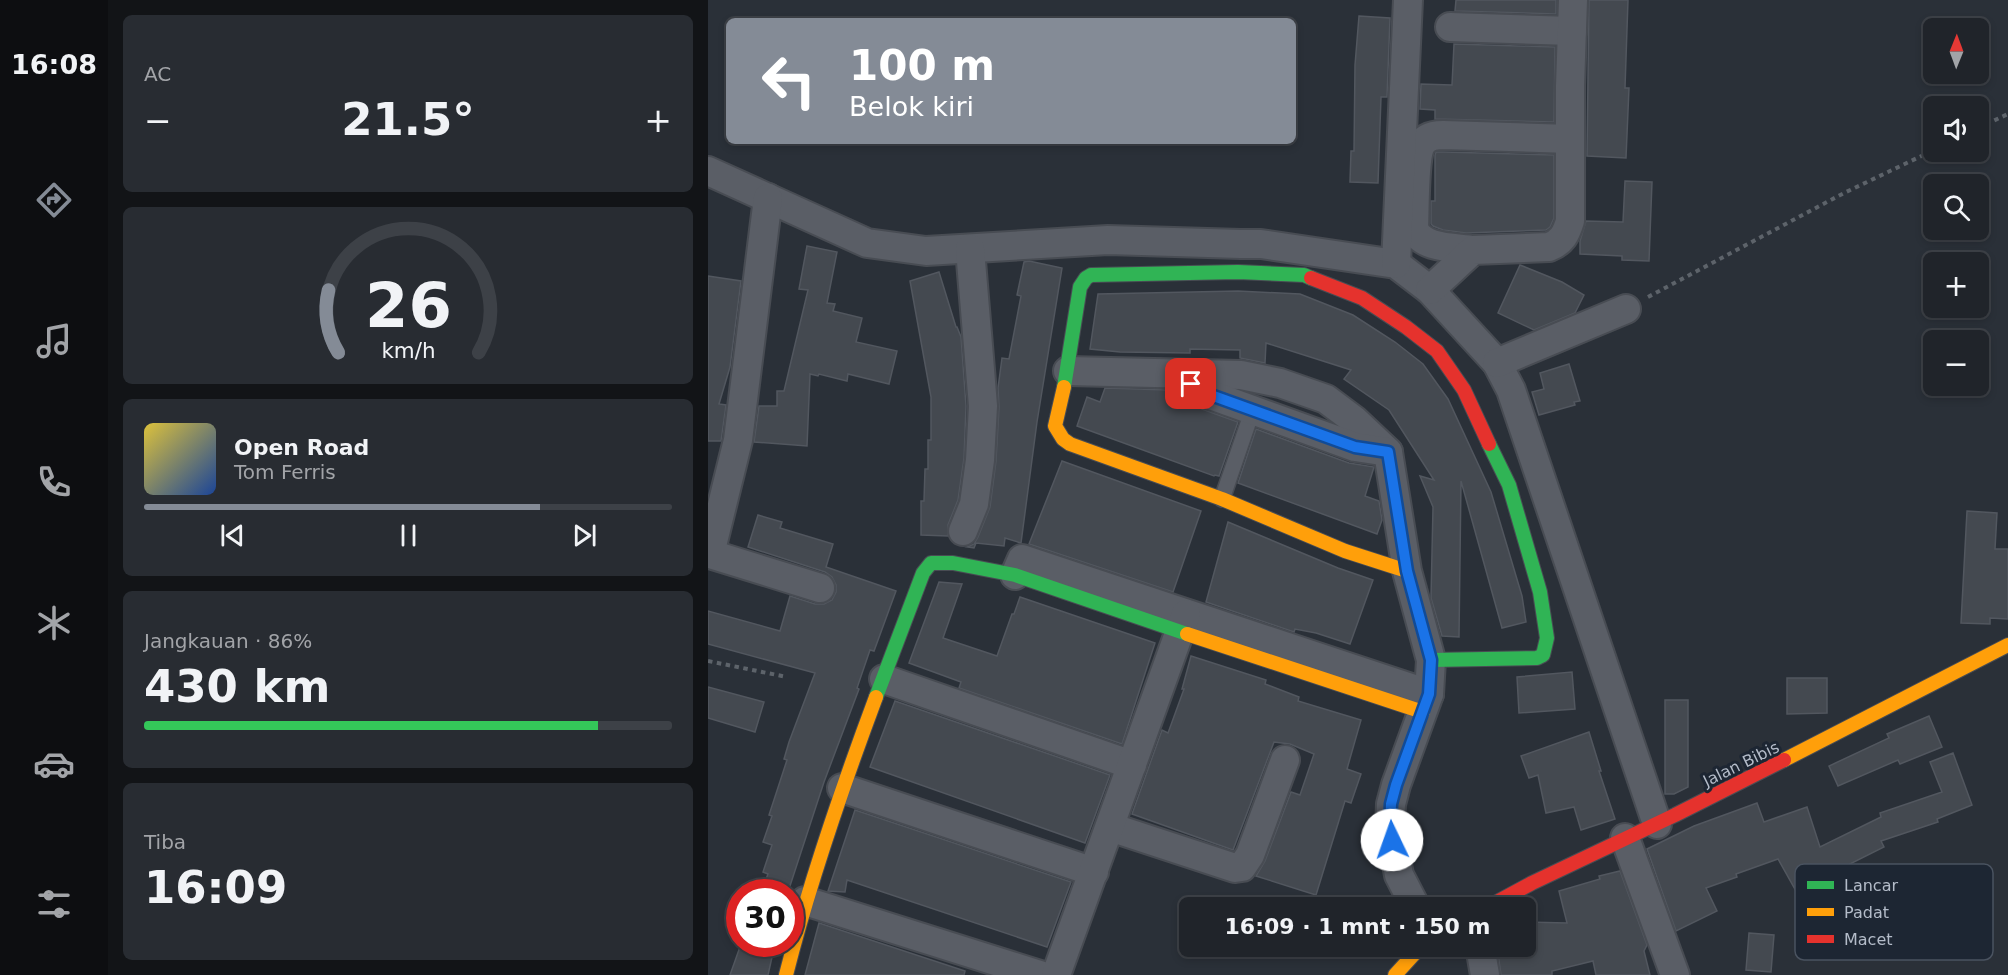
<!DOCTYPE html>
<html lang="id">
<meta charset="utf-8">
<style>
:root{--surface:#20242a;--page:#282c32;--text:#f1f3f6;--muted:#a2a4a8;--line:#3d4147;--accent:#848b96}
body{margin:0;font-family:"DejaVu Sans",sans-serif;background:var(--page);color:var(--text);height:100vh;display:flex;flex-direction:column;font-size:22px;white-space:nowrap}
*{box-sizing:border-box;margin:0}
p{font-size:20px;color:var(--muted)}
.icon{flex:none;width:33px;height:33px;fill:none;stroke:currentColor;stroke-width:2;stroke-linecap:round;stroke-linejoin:round}
.map{position:relative;flex:1;overflow:hidden}
.drawer{display:flex;flex-direction:column;gap:15px;padding:15px;background:#121417;width:600px}
.drawer>*{flex:none}
.top-card{position:absolute;left:18px;top:18px;width:570px;height:126px;border-radius:9px;box-shadow:0 3px 9px #0003,0 0 0 2px var(--line);background:#848b96;color:#fff;overflow:hidden}
.needle{width:39px;rotate:1deg}
.tools{position:absolute;left:1215px;top:18px;display:grid;gap:12px}
.tools a{display:grid;place-items:center;width:66px;height:66px;border-radius:9px;background:var(--surface);box-shadow:0 3px 9px #0003,0 0 0 2px var(--line);font-size:30px}
.speed{position:absolute;left:18px;top:879px;display:flex;gap:12px;font-size:30px;font-weight:700;text-align:center}
.speed>*{display:grid;place-content:center;width:78px;height:78px;border-radius:50%;background:var(--surface);box-shadow:0 3px 9px #0003,0 0 0 2px var(--line);line-height:1}
.speed .limit{border:9px solid #d22;background:#fff;color:#111}
.pin{position:absolute;display:grid;place-items:center;width:51px;height:51px;color:#fff;margin:-26px;border-radius:12px;box-shadow:0 3px 9px #0006}
.me{position:absolute;width:66px;margin:-33px;rotate:357deg;stroke-linejoin:round;filter:drop-shadow(0 0 4px #0008)}
.turn{display:flex;align-items:center;gap:21px;height:126px;padding:0 24px;font-size:27px}
.turn .icon{width:78px;height:78px;stroke-width:2.5}
.turn b{display:block;font-size:42px;line-height:51px}
.big{font-size:45px;font-weight:800;line-height:1.1}
.drawer .widget{flex:1;display:flex;flex-direction:column;justify-content:center;gap:9px;min-width:0;padding:0 21px;border-radius:9px;background:var(--page)}
.drawer .dial{align-items:center;gap:0}
.dial svg{height:156px;overflow:visible;fill:none;stroke:var(--line);stroke-width:7;stroke-linecap:round;text-anchor:middle}
.dial text{fill:var(--text);stroke:none}
.song{display:flex;align-items:center;gap:18px}
.cover{width:72px;height:72px;border-radius:9px;background:linear-gradient(135deg,hsl(50 70% 55%),hsl(220 70% 35%))}
.played{height:6px;border-radius:3px;background:linear-gradient(90deg,var(--accent) 75%,var(--line) 75%)}
.keys{display:flex;justify-content:space-around;direction:ltr}
.heat{display:flex;justify-content:space-between;align-items:center;font-size:33px;direction:ltr}
.charge{height:9px;border-radius:4px;background:linear-gradient(90deg,#34c759 86%,var(--line) 0)}
.trip{position:absolute;left:471px;top:897px;width:357px;height:60px;border-radius:9px;background:var(--surface);box-shadow:0 3px 9px #0003,0 0 0 2px var(--line);font-weight:800;line-height:60px;text-align:center}
main{display:flex;flex:1;min-height:0}
.tabs{display:flex;flex-direction:column;width:108px;justify-content:space-around;align-items:center;background:#0d0e11;color:var(--muted)}
.tabs .icon{width:42px;height:42px}
.tabs .selected{color:var(--accent)}
.tabs b{font-size:27px;color:var(--text)}
.map>svg:first-child{display:block}
</style>
<main>
<nav class="tabs">
<b>16:08</b>
<svg class="icon selected" aria-label="directions" viewBox="0 0 24 24"><path d="M12 3l9 9-9 9-9-9zM9 14v-3h6M13 9l2 2-2 2"/></svg>
<svg class="icon" aria-label="music" viewBox="0 0 24 24"><path d="M9 18V5l10-2v13"/><circle cx="6" cy="18" r="3"/><circle cx="16" cy="16" r="3"/></svg>
<svg class="icon" aria-label="phone" viewBox="0 0 24 24"><path d="M5 4h4l2 5-3 2q2 4 5 5l2-3 5 2v4C11 20 4 13 5 4z"/></svg>
<svg class="icon" aria-label="climate" viewBox="0 0 24 24"><path d="M12 3v18M4 7l16 10M4 17L20 7"/></svg>
<svg class="icon" aria-label="car" viewBox="0 0 24 24"><path d="M5 17H2v-5l4-1 3-4h7l3 4 3 1v5h-3M9 17h6M6 11h13"/><circle cx="7" cy="17" r="2"/><circle cx="17" cy="17" r="2"/></svg>
<svg class="icon" aria-label="filters" viewBox="0 0 24 24"><path d="M4 7h16M4 17h16"/><circle cx="9" cy="7" r="2"/><circle cx="15" cy="17" r="2"/></svg>
</nav>
<section class="drawer">
<div class="widget"><p>AC</p>
<div class="heat"><a>−</a><b class="big">21.5°</b><a>+</a></div>
</div>
<div class="widget dial"><svg viewBox="0 0 100 80">
<path d="M14 69A42 42 0 1 1 86 69"/>
<path d="M14 69A42 42 0 0 1 9 37" stroke="#848b96"/>
<text x="50" y="56" font-size="32" font-weight="700">26</text>
<text x="50" y="72" font-size="11">km/h</text>
</svg></div>
<div class="widget">
<div class="song"><i class="cover"></i><div><b>Open Road</b><p>Tom Ferris</p></div></div>
<div class="played"></div>
<div class="keys"><svg class="icon" aria-label="previous" viewBox="0 0 24 24"><path d="M18 5L8 12l10 7zM5 5v14"/></svg><svg class="icon" aria-label="pause" viewBox="0 0 24 24"><path d="M8 5v14M16 5v14"/></svg><svg class="icon" aria-label="next" viewBox="0 0 24 24"><path d="M6 5l10 7-10 7zM19 5v14"/></svg></div>
</div>
<div class="widget"><p>Jangkauan · 86%</p><b class="big">430 km</b><div class="charge"></div></div>
<div class="widget"><p>Tiba</p><b class="big">16:09</b></div>
</section>
<div class="map">
<svg width="1300" height="975" viewBox="0 0 1300 975">
<rect width="100%" height="100%" fill="#2a3038"/>
<g fill="#444950" stroke="#52575f" stroke-width="1.5">
<path d="M 748,0 L 848,0 L 848,14 L 747,11 Z"/>
<path d="M 881,0 L 920,0 L 917,88 L 921,88 L 918,158 L 879,156 Z"/>
<path d="M 651,16 L 682,18 L 679,97 L 673,97 L 670,183 L 642,182 L 643,151 L 646,151 L 647,65 Z"/>
<path d="M 746,44 L 847,47 L 846,122 L 727,119 L 727,110 L 712,109 L 713,84 L 744,85 Z"/>
<path d="M 735,152 L 846,155 L 846,218 L 842,227 L 838,230 L 758,233 L 735,230 L 725,226 L 723,224 L 723,201 L 727,201 L 727,155 L 728,152 Z"/>
<path d="M 917,181 L 944,182 L 941,261 L 914,260 L 914,256 L 872,254 L 872,241 L 878,221 L 915,222 Z"/>
<path d="M 99,246 L 129,252 L 119,303 L 127,304 L 125,311 L 154,318 L 148,342 L 189,351 L 181,384 L 140,374 L 139,381 L 111,374 L 110,376 L 102,374 L 99,446 L 46,442 L 51,406 L 69,406 L 69,391 L 76,391 L 100,290 L 91,289 Z"/>
<path d="M 321,261 L 354,268 L 329,422 L 313,543 L 297,538 L 296,546 L 268,543 L 266,548 L 259,547 L 266,544 L 270,537 L 282,507 L 288,461 L 291,407 L 290,388 L 294,358 L 301,359 L 313,296 L 309,295 L 316,262 Z"/>
<path d="M 812,265 L 854,282 L 876,295 L 867,313 L 826,330 L 790,313 Z"/>
<path d="M 231,272 L 248,327 L 249,327 L 253,337 L 258,406 L 256,458 L 250,500 L 240,525 L 240,536 L 213,535 L 213,501 L 216,501 L 217,469 L 220,469 L 220,440 L 223,440 L 223,397 L 202,281 Z"/>
<path d="M 0,276 L 33,281 L 22,367 L 11,404 L 18,405 L 13,441 L 0,441 Z"/>
<path d="M 530,291 L 592,294 L 645,315 L 687,342 L 715,364 L 740,399 L 783,492 L 814,596 L 818,622 L 794,628 L 753,481 L 751,637 L 734,636 L 723,598 L 725,507 L 712,476 L 726,480 L 681,410 L 636,379 L 643,370 L 558,343 L 557,363 L 532,358 L 532,350 L 482,349 L 482,353 L 412,352 L 382,349 L 390,294 Z"/>
<path d="M 861,364 L 872,401 L 866,402 L 867,405 L 831,415 L 824,392 L 836,389 L 832,373 Z"/>
<path d="M 397,388 L 460,390 L 494,409 L 530,422 L 511,476 L 507,475 L 506,476 L 369,426 L 379,397 L 392,402 Z"/>
<path d="M 548,429 L 641,463 L 666,467 L 657,496 L 671,501 L 674,520 L 669,534 L 530,483 Z"/>
<path d="M 354,461 L 493,511 L 465,592 L 321,544 Z"/>
<path d="M 1259,511 L 1289,513 L 1287,549 L 1300,549 L 1300,619 L 1282,618 L 1282,624 L 1253,623 Z"/>
<path d="M 50,515 L 74,522 L 72,528 L 125,544 L 118,567 L 188,591 L 166,651 L 162,650 L 149,688 L 151,689 L 116,782 L 80,892 L 53,892 L 60,874 L 55,872 L 64,845 L 55,842 L 64,816 L 61,815 L 79,760 L 76,759 L 81,742 L 107,673 L 0,644 L 0,611 L 72,631 L 82,596 L 107,604 L 116,604 L 124,600 L 128,592 L 128,585 L 124,577 L 117,572 L 40,547 Z"/>
<path d="M 520,522 L 630,568 L 665,580 L 642,644 L 608,633 L 587,629 L 586,632 L 498,602 Z"/>
<path d="M 231,582 L 254,584 L 235,638 L 289,656 L 304,614 L 306,614 L 312,597 L 447,643 L 414,744 L 251,688 L 253,682 L 201,663 Z"/>
<path d="M 483,656 L 558,680 L 557,684 L 591,697 L 590,701 L 653,720 L 639,769 L 653,774 L 643,803 L 637,801 L 608,895 L 548,876 L 557,861 L 583,792 L 592,795 L 606,754 L 582,744 L 566,742 L 525,850 L 424,814 L 454,730 L 460,733 L 476,689 L 474,689 Z"/>
<path d="M 864,672 L 867,709 L 811,713 L 809,677 Z"/>
<path d="M 1079,678 L 1119,678 L 1119,713 L 1079,714 Z"/>
<path d="M 0,687 L 56,702 L 47,732 L 0,718 Z"/>
<path d="M 957,700 L 980,700 L 980,787 L 966,794 L 957,794 Z"/>
<path d="M 187,701 L 402,775 L 377,843 L 162,767 Z"/>
<path d="M 1221,716 L 1234,747 L 1192,764 L 1190,760 L 1130,786 L 1121,766 L 1181,738 L 1179,734 Z"/>
<path d="M 881,732 L 893,771 L 891,771 L 907,819 L 873,830 L 866,807 L 838,813 L 830,775 L 821,778 L 813,756 Z"/>
<path d="M 1245,753 L 1264,805 L 1229,819 L 1230,822 L 1173,841 L 1176,847 L 1088,891 L 1070,859 L 1028,874 L 1029,877 L 998,888 L 1009,911 L 968,931 L 939,849 L 986,826 L 1049,803 L 1056,822 L 1099,807 L 1112,847 L 1173,817 L 1172,813 L 1234,792 L 1222,762 Z"/>
<path d="M 147,810 L 363,882 L 339,947 L 139,880 L 137,892 L 120,891 Z"/>
<path d="M 912,871 L 939,945 L 936,951 L 942,975 L 888,975 L 885,961 L 844,971 L 844,975 L 793,975 L 789,946 L 818,946 L 818,922 L 859,923 L 851,891 L 892,879 L 891,876 Z"/>
<path d="M 111,923 L 257,971 L 256,975 L 97,975 Z"/>
<path d="M 1041,933 L 1066,935 L 1063,972 L 1038,970 Z"/>
<path d="M 33,944 L 67,944 L 60,975 L 22,975 Z"/>
</g>
<g fill="none" stroke-linecap="round" stroke-linejoin="round">
<g stroke="#484c53" stroke-width="18">
<path id="lane" d="M 514,499 L 545,409"/>
</g>
<g stroke="#484c53" stroke-width="32">
<g id="street">
<path d="M 742,27 L 864,31"/>
<path d="M 0,171 L 159,243 L 218,251 L 400,240 L 533,244 L 553,244 L 688,264 L 722,290 L 789,363 L 803,390 L 949,824"/>
<path d="M 60,198 L 30,440 L 2,554 L 112,588"/>
<path d="M 765,250 C 746,247 713,249 706,228 C 707,209 706,162 712,147 C 716,137 726,135 735,135 L 862,139"/>
<path d="M 688,264 L 700,0"/>
<path d="M 722,290 L 765,250 L 841,247 C 854,242 858,234 862,221 L 862,86 L 865,0"/>
<path d="M 789,363 L 918,309"/>
<path d="M 360,371 L 533,375 L 572,383 L 618,399 L 646,420 L 680,452 L 699,571 L 723,660 L 721,694 L 688,785 L 683,804 L 682,827 L 691,875 L 708,908"/>
<path d="M 466,374 L 500,394 L 647,447 L 680,452"/>
<path d="M 255,531 L 266,504 L 272,460 L 275,406 L 262,249"/>
<path d="M 307,575 L 314,559 L 721,694"/>
<path d="M 176,679 L 424,765"/>
<path d="M 134,788 L 386,872"/>
<path d="M 402,827 L 527,868 L 534,867 L 542,855 L 577,760"/>
<path d="M 917,838 L 967,975"/>
<path d="M 97,901 L 332,975"/>
<path d="M 772,946 L 777,975"/>
<path d="M 348,975 L 478,614"/>
</g>
</g>
<g stroke="#484c53" stroke-width="16">
<g id="fast">
<path d="M 356,387 L 372,287 L 378,278 L 383,275 L 530,272 L 596,275 L 603,278"/>
<path d="M 723,660 L 829,658 L 835,655 L 839,638 L 832,592 L 801,485 L 781,444"/>
<path d="M 168,697 L 215,573 L 223,563 L 245,563 L 307,575 L 479,634"/>
</g>
</g>
<g stroke="#484c53" stroke-width="16">
<g id="slow">
<path d="M 356,387 L 347,426 L 355,439 L 362,444 L 514,499 L 637,551 L 699,571"/>
<path d="M 479,634 L 715,712"/>
<path d="M 1076,760 L 1300,645"/>
<path d="M 78,975 C 102,880 134,788 168,697"/>
<path d="M 687,975 L 707,953 L 717,946"/>
</g>
</g>
<g stroke="#484c53" stroke-width="16">
<g id="jam">
<path d="M 603,278 L 654,298 L 698,327 L 729,351 L 756,390 L 781,444"/>
<path d="M 778,908 L 824,883 L 967,815 L 1076,760"/>
</g>
</g>
<g stroke="#5d636a" stroke-width="4" stroke-dasharray="4.5 4.5" stroke-linecap="butt">
<path d="M 1270,128 L 1300,114"/>
<path d="M 940,297 L 1136,193 L 1226,150"/>
<path d="M 0,661 L 79,677"/>
</g>
<use href="#lane" stroke="#5a5e66" stroke-width="15"/>
<use href="#street" stroke="#5a5e66" stroke-width="28"/>
<use href="#fast" stroke="#30b455" stroke-width="14"/>
<use href="#slow" stroke="#ff9f0a" stroke-width="14"/>
<use href="#jam" stroke="#e5322d" stroke-width="14"/>
</g>
<g fill="none" stroke-linecap="round" stroke-linejoin="round">
<g stroke="#114b97" stroke-width="15">
<path id="route" d="M 483,384 L 500,394 L 647,447 L 680,452 L 699,571 L 723,660 L 721,694 L 688,785 L 683,804 L 682,827 L 684,840"/>
</g>
<use href="#route" stroke="#1a73e8" stroke-width="10"/>
</g>
<g text-anchor="middle" dominant-baseline="central" stroke-width="6" stroke-linejoin="round" paint-order="stroke">
<g font-size="16" fill="#b4bcc9" stroke="#1d2633">
<text transform="translate(1033 764) rotate(-26)">Jalan Bibis</text>
</g>
</g>
<rect x="1087" y="864" width="198" height="96" rx="9" fill="#1d2633" stroke="#4a5360" stroke-width="1.5"/>
<rect x="1099" y="881" width="27" height="8" fill="#30b455"/>
<rect x="1099" y="908" width="27" height="8" fill="#ff9f0a"/>
<rect x="1099" y="935" width="27" height="8" fill="#e5322d"/>
<g font-size="16" fill="#b4bcc9">
<text x="1136" y="891">Lancar</text>
<text x="1136" y="918">Padat</text>
<text x="1136" y="945">Macet</text>
</g>
</svg>
<div class="tools">
<a><svg class="needle" viewBox="-14 -14 28 28"><path d="M0-13l5 13h-10z" fill="#e53935"/><path d="M0 13l5-13h-10z" fill="#a2a4a8"/></svg></a>
<a><svg class="icon" aria-label="sound" viewBox="0 0 24 24"><path d="M4 9h4l5-4v14l-5-4H4zM17 9q2 3 0 6"/></svg></a>
<a><svg class="icon" aria-label="search" viewBox="0 0 24 24"><circle cx="10" cy="10" r="6"/><path d="M15 15l6 6"/></svg></a>
<a>+</a>
<a>−</a>
</div>
<div class="speed"><div class="limit">30</div></div>
<div class="pin" style="left:483px;top:384px;background:#d93025"><svg class="icon" aria-label="arrive" viewBox="0 0 24 24"><path d="M6 21V4h12l-3 4 3 4H6"/></svg></div>
<svg class="me" style="left:684px;top:840px" viewBox="-20 -20 40 40"><circle r="19" fill="#fff"/><path d="M0-13L10 11 0 6-10 11z" fill="#1a73e8"/></svg>
<div class="trip">16:09 · 1 mnt · 150 m</div>
<div class="top-card">
<div class="turn"><svg class="icon" aria-label="left" viewBox="0 0 24 24"><path d="M17 20v-9H6M10 6l-5 5 5 5"/></svg><div><b>100 m</b>Belok kiri</div></div>
</div>
</div>
</main>
